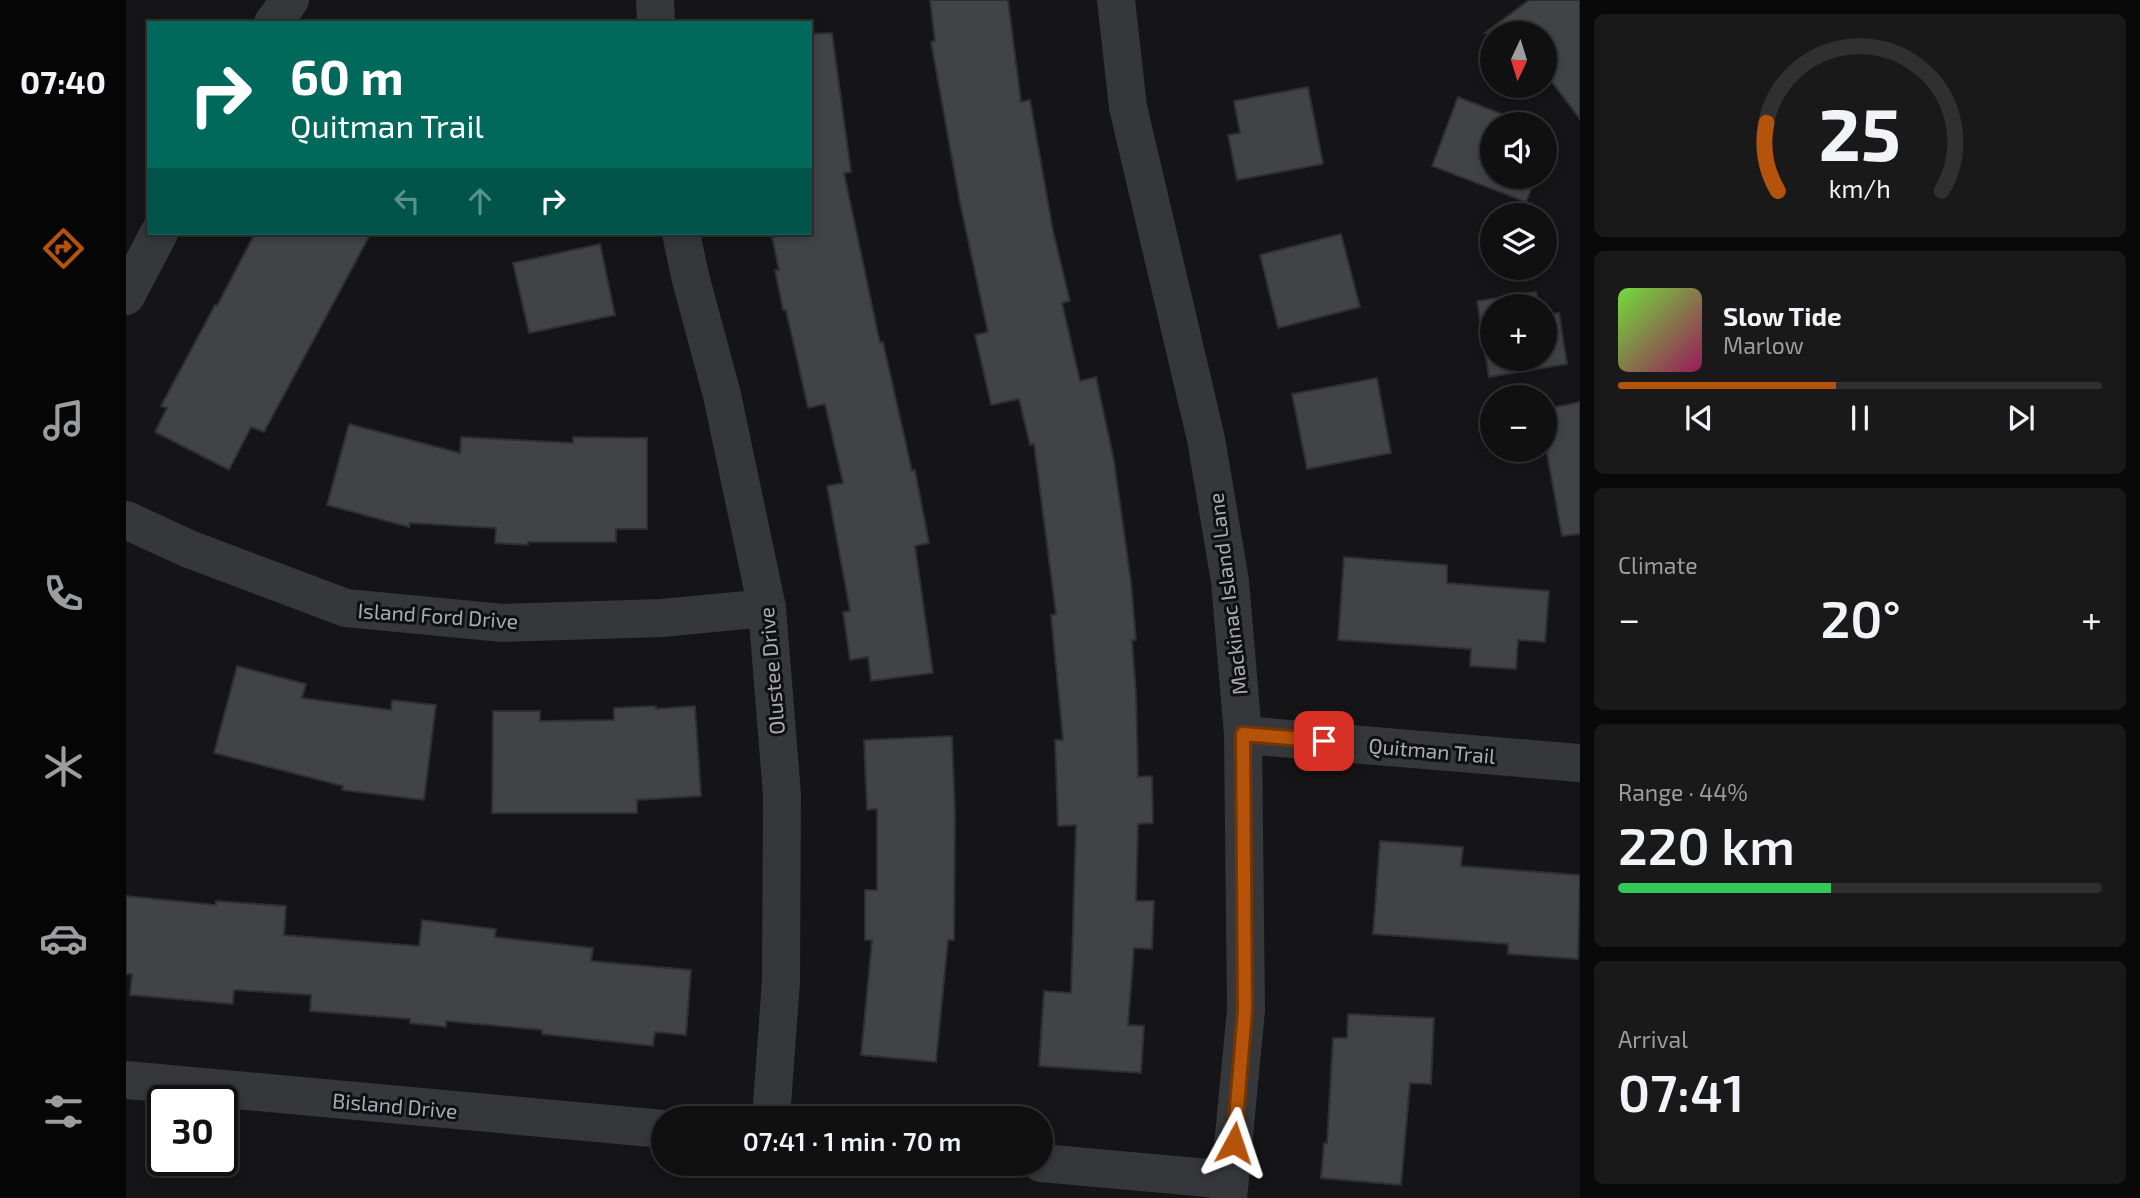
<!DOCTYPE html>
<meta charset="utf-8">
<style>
:root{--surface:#101011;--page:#19191a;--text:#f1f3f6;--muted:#9c9d9f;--line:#303031;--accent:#b45309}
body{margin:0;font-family:"Exo 2",sans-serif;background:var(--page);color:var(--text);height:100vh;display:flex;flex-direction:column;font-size:26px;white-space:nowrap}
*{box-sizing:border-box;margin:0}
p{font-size:23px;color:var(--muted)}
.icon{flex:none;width:38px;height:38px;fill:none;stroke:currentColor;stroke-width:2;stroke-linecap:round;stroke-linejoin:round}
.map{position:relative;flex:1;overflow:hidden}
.drawer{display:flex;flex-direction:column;gap:14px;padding:14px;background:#090909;width:560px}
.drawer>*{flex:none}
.banner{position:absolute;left:21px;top:21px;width:665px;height:214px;border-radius:0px;box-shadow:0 4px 10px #0003,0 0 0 2px var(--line);background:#00695c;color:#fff;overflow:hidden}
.needle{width:46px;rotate:184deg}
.controls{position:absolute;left:1354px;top:21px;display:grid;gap:14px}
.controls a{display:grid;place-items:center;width:77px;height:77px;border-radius:50%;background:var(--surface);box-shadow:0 4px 10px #0003,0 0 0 2px var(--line);font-size:35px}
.speed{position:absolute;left:21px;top:1085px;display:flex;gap:14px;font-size:35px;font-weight:700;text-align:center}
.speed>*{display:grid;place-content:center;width:91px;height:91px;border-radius:50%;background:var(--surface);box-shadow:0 4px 10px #0003,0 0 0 2px var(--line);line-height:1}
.speed .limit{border:4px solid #111;border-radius:10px;background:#fff;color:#111}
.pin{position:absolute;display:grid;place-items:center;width:60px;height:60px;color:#fff;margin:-30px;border-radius:14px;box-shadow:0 4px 10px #0006}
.me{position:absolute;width:77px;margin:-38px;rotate:5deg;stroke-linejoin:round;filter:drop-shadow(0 0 5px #0008)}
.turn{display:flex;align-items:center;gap:24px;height:147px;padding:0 28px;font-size:32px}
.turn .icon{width:91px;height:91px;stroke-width:2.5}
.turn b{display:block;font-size:49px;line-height:60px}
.lanes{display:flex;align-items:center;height:66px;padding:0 28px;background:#0003;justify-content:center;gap:35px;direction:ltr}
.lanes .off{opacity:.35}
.big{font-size:52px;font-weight:600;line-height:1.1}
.drawer .widget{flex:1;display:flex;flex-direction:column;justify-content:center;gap:10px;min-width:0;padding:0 24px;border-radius:10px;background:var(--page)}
.drawer .dial{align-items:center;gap:0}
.dial svg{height:182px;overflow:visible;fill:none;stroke:var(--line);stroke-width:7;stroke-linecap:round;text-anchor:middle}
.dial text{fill:var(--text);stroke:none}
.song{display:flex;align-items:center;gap:21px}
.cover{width:84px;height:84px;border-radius:10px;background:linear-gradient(135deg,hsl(100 70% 55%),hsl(330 70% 35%))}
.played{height:7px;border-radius:4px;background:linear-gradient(90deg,var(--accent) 45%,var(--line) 45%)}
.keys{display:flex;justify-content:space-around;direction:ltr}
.heat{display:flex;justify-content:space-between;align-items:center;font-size:38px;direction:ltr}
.charge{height:10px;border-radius:5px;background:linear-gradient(90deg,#34c759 44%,var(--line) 0)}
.trip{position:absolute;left:525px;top:1106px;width:402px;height:70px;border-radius:35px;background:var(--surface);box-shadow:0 4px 10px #0003,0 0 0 2px var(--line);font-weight:600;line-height:70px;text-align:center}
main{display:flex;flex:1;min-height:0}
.tab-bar{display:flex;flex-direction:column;width:126px;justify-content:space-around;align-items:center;background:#060607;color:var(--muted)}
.tab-bar .icon{width:49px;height:49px}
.tab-bar .current{color:var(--accent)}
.tab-bar b{font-size:32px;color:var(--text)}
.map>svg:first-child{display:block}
</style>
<main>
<nav class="tab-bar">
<b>07:40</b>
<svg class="icon current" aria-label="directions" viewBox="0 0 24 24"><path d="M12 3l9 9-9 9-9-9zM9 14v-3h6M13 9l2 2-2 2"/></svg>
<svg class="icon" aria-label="music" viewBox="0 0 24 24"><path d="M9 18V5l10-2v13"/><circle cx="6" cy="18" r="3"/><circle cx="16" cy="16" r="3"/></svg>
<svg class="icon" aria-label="phone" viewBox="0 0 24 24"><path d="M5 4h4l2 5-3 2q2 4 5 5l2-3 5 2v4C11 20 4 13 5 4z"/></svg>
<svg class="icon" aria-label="climate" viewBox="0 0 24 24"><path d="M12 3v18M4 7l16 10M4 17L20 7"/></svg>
<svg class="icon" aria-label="car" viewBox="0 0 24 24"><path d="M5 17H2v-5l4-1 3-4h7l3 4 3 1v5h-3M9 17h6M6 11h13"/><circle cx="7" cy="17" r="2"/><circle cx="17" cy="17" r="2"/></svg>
<svg class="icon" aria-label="filters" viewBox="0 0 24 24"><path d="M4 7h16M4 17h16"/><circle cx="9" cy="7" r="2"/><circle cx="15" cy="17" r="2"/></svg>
</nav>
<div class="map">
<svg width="1454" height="1198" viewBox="0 0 1454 1198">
<rect width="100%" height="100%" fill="#151517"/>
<g fill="#414347" stroke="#2f2f32" stroke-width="2">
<path d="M 804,0 L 882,0 L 895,102 L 904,100 L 927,231 L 944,301 L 936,303 L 954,381 L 970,377 L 988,461 L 1005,582 L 1010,640 L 1006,640 L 1010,693 L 1012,777 L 1026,776 L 1027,823 L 1012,824 L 1010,901 L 1028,901 L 1026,949 L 1008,948 L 1002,1025 L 1018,1026 L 1015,1073 L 913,1066 L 918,991 L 945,993 L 950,825 L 932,826 L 929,740 L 937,740 L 925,615 L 930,614 L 908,444 L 904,445 L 893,399 L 865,405 L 849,335 L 862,332 L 834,203 L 805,42 L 809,41 Z"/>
<path d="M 1403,0 L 1454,0 L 1454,119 L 1419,73 L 1419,33 L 1359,33 Z"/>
<path d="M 706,33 L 725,172 L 718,173 L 754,343 L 757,342 L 786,471 L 789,470 L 803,543 L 789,546 L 807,673 L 745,681 L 742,657 L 724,660 L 717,612 L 724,611 L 701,486 L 717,483 L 699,404 L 682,408 L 660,310 L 657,310 L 649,270 L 653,270 L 646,237 L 669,233 L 684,233 L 684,34 Z"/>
<path d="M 1182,87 L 1197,164 L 1111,180 L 1102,135 L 1114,133 L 1108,101 Z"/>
<path d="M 1332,97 L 1402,124 L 1367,124 L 1367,177 L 1410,177 L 1400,202 L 1306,166 Z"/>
<path d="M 129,233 L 245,233 L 138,432 L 125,427 L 103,470 L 29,432 L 41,408 L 35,406 L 89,305 L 91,306 Z"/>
<path d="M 1215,234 L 1234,307 L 1152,328 L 1134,255 Z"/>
<path d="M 474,244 L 489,315 L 403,333 L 387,263 Z"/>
<path d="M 1410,292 L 1412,306 L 1367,306 L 1367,359 L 1419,359 L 1419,315 L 1433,313 L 1441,364 L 1363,377 L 1351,301 Z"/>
<path d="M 1251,378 L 1265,453 L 1181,469 L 1166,394 Z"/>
<path d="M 1454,402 L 1454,534 L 1436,536 L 1419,443 L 1419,409 Z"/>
<path d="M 223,424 L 334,453 L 335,437 L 447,443 L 447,437 L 521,438 L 521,529 L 490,529 L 490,542 L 402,542 L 402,545 L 369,543 L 370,528 L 284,523 L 283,527 L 201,505 Z"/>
<path d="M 1218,557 L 1321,565 L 1321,583 L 1423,591 L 1419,642 L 1392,640 L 1390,669 L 1344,666 L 1345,649 L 1212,640 Z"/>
<path d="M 111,666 L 180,684 L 176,698 L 265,710 L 266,700 L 310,705 L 298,800 L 216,790 L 217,786 L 88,753 Z"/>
<path d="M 530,706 L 530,709 L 569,706 L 575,796 L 511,800 L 511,813 L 366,813 L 367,711 L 414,711 L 414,721 L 488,720 L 488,708 Z"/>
<path d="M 826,736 L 829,814 L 828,940 L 822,940 L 810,1062 L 735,1055 L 746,940 L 739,940 L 739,890 L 751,890 L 751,809 L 741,810 L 738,740 Z"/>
<path d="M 1254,841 L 1337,847 L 1335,866 L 1454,875 L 1452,959 L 1382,954 L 1382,944 L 1247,934 Z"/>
<path d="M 0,896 L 90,905 L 90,901 L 160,906 L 158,935 L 293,946 L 296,920 L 370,929 L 369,937 L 467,948 L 465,961 L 565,970 L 560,1035 L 529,1032 L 527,1046 L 416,1034 L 416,1030 L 320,1021 L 320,1027 L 284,1023 L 284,1019 L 184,1011 L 185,995 L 108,990 L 107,1004 L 4,995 L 6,974 L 0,974 Z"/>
<path d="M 1222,1014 L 1308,1018 L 1305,1084 L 1284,1083 L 1275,1185 L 1195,1178 L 1198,1143 L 1201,1143 L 1207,1038 L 1221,1038 Z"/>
</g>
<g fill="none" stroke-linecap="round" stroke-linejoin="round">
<g stroke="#36373b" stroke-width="38">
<path d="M 529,0 L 530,23"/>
<path d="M 990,0 L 1002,107 L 1080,439 L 1104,581 L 1117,735 L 1120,1010 L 1102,1198"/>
<path d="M 147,23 L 164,0"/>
<path d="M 555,233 L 564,276 L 596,395 L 641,608 L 656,795 L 655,981 L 645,1118"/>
<path d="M 0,296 L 33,233"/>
<path d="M 0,520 L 63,549 L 220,608 L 377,623 L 536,618 L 641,608"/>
<path d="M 1117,735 L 1454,763"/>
<path d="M 0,1080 L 537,1129"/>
<path d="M 915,1163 L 1104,1180"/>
</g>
</g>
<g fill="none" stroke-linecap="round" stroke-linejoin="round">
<g stroke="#753606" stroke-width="18">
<path id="route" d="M 1108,1143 L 1119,1010 L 1117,734 L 1198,741"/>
</g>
<use href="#route" stroke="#b45309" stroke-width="12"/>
</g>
<g text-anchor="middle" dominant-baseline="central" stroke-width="6" stroke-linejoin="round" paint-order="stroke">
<g font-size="21" fill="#a7adb6" stroke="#101012">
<text transform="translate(1101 594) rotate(-97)">Mackinac Island Lane</text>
<text transform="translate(312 615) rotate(4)">Island Ford Drive</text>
<text transform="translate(645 671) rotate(-95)">Olustee Drive</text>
<text transform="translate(1306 750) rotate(5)">Quitman Trail</text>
<text transform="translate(269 1105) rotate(5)">Bisland Drive</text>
</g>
</g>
</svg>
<div class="controls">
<a><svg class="needle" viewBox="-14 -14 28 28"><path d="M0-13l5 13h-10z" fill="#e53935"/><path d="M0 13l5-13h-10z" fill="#9c9d9f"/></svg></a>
<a><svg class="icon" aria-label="sound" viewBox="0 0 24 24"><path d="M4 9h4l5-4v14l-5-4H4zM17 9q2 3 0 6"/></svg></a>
<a><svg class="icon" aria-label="layers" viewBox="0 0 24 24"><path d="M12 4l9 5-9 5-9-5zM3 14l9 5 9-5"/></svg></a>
<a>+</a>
<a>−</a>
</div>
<div class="speed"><div class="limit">30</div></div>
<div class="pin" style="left:1198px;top:741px;background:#d93025"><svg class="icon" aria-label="arrive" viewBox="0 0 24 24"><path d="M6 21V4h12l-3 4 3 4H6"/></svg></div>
<svg class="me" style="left:1108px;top:1143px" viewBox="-20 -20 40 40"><path d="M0-17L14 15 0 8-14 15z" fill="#b45309" stroke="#fff" stroke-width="4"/></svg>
<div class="trip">07:41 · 1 min · 70 m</div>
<div class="banner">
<div class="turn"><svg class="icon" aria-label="right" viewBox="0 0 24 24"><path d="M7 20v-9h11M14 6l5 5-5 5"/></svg><div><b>60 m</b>Quitman Trail</div></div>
<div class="lanes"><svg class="icon off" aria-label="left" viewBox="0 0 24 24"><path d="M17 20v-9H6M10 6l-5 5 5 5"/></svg><svg class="icon off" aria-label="ahead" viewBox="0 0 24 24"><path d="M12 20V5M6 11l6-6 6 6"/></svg><svg class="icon" aria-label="right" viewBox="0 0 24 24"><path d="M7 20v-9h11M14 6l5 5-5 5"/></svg></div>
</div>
</div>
<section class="drawer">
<div class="widget dial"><svg viewBox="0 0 100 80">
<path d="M14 69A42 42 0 1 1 86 69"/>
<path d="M14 69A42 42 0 0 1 9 39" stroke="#b45309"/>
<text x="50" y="56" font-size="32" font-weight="700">25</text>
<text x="50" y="72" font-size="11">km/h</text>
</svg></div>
<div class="widget">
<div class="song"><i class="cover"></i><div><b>Slow Tide</b><p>Marlow</p></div></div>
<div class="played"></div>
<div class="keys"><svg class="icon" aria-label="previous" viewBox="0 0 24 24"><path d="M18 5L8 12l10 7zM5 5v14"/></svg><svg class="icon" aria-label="pause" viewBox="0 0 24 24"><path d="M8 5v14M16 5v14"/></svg><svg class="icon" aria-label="next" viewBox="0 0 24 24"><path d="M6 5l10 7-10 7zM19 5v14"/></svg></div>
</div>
<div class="widget"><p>Climate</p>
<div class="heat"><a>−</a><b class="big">20°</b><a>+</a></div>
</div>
<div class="widget"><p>Range · 44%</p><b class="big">220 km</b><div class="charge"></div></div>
<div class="widget"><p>Arrival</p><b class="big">07:41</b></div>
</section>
</main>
